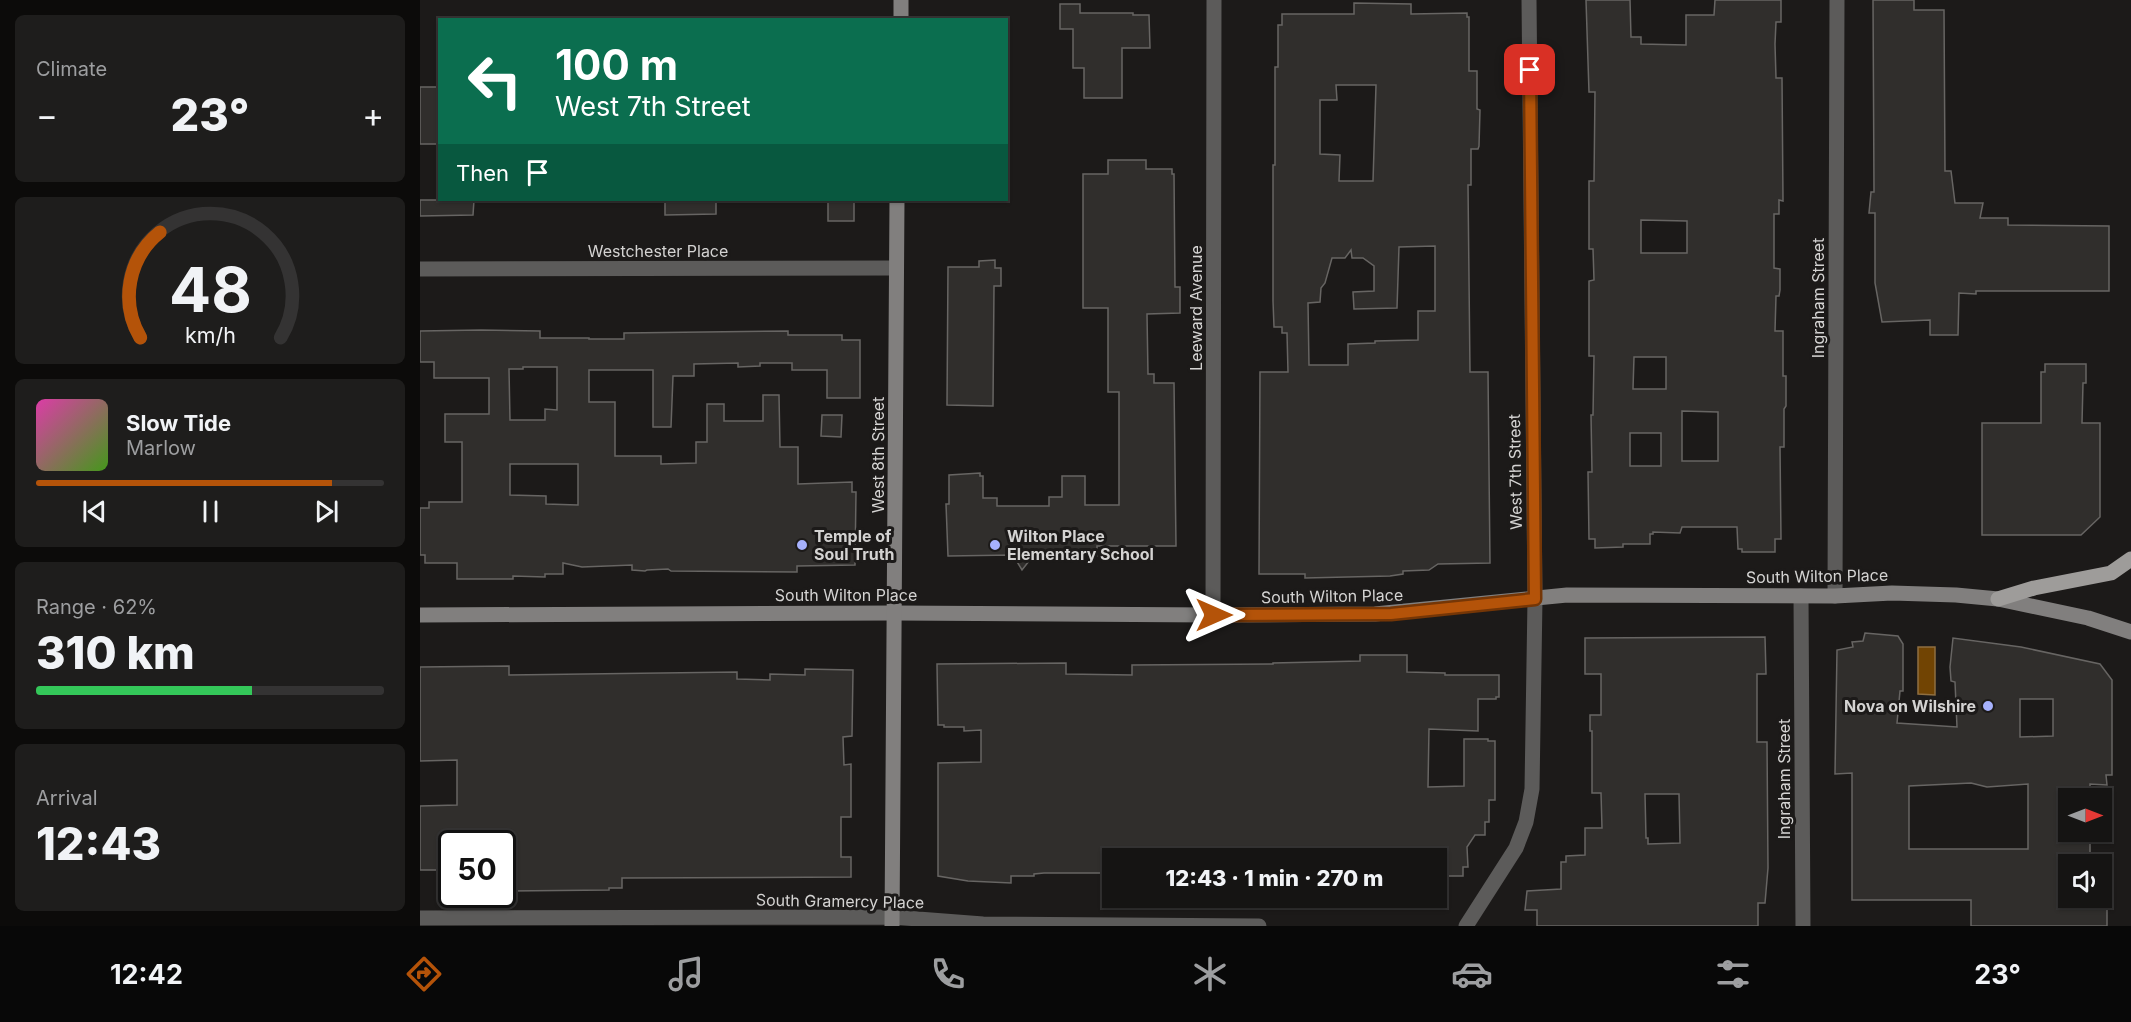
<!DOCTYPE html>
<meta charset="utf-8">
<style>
:root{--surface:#151413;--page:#1e1d1c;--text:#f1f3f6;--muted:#9d9ea0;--line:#343333;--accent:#b45309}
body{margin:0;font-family:Inter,sans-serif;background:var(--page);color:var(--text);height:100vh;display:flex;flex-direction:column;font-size:22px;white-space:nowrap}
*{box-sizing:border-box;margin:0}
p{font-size:20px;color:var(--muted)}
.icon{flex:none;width:33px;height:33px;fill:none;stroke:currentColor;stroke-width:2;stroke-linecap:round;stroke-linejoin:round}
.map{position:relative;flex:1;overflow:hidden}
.details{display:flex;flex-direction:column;gap:15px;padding:15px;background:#0c0b0a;width:420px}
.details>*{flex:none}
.guide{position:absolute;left:18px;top:18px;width:570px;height:183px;border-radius:0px;box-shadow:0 2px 4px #0004,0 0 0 2px var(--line);background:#0b6e4f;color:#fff;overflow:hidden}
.needle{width:39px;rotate:90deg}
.buttons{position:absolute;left:1638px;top:788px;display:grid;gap:12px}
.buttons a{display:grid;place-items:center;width:54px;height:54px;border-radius:0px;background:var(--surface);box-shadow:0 2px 4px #0004,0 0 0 2px var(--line);font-size:30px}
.speed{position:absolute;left:18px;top:830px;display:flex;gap:12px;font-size:30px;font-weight:700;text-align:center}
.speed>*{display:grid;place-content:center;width:78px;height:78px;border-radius:50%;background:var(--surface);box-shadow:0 2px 4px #0004,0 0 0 2px var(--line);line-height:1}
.speed .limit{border:3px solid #111;border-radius:9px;background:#fff;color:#111}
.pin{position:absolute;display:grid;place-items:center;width:51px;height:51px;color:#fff;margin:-26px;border-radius:12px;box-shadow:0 3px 9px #0006}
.me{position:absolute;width:66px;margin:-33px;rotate:90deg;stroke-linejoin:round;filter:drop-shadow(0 0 4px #0008)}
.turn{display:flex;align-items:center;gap:21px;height:126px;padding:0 18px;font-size:27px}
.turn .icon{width:78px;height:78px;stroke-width:2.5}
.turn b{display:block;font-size:42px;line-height:51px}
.then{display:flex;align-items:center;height:57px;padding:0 18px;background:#0003;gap:12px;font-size:22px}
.big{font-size:45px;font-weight:800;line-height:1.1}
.details .card{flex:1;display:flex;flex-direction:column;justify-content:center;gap:9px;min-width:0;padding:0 21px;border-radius:9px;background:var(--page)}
.details .dial{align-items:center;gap:0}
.dial svg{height:156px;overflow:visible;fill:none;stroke:var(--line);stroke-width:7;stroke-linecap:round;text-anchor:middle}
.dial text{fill:var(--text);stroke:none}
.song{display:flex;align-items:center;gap:18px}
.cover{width:72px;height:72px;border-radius:9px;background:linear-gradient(135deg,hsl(320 70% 55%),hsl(100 70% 35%))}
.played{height:6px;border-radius:3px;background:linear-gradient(90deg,var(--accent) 85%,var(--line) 85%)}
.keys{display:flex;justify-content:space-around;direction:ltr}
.heat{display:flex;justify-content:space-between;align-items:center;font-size:33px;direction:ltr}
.charge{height:9px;border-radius:4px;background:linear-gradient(90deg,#34c759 62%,var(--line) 0)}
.trip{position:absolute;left:682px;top:848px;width:345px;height:60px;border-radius:0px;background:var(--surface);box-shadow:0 2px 4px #0004,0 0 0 2px var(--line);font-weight:800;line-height:60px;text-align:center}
.menu{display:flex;height:96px;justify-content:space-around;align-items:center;background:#080808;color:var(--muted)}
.menu .icon{width:42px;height:42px}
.menu .active{color:var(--accent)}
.menu b{font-size:27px;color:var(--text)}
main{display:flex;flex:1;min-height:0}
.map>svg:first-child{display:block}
</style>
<main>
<section class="details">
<div class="card"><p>Climate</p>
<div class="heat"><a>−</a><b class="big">23°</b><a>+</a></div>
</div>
<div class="card dial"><svg viewBox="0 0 100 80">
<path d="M14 69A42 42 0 1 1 86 69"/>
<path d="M14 69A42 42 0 0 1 24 15" stroke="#b45309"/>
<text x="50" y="56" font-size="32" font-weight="700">48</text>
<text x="50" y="72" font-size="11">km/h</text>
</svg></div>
<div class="card">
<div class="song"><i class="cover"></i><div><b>Slow Tide</b><p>Marlow</p></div></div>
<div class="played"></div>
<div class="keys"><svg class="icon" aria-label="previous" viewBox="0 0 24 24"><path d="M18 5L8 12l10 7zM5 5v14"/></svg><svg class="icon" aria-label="pause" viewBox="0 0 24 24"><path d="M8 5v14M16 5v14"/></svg><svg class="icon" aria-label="next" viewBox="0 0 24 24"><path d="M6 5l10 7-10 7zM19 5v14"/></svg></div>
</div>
<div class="card"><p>Range · 62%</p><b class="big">310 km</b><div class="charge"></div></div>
<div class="card"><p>Arrival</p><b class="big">12:43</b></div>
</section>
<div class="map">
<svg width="1711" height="926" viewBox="0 0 1711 926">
<rect width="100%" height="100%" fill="#1c1a19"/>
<path fill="#714403" stroke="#8f6f41" stroke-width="1.5" d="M 1498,647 L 1515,647 L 1515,695 L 1498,694 Z"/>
<g fill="#302e2c" stroke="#676563" stroke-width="1.5" fill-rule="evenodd">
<path d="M 1166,0 L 1210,0 L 1211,37 L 1221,37 L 1221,44 L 1266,45 L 1266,15 L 1294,15 L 1295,0 L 1361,0 L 1361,22 L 1356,22 L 1355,44 L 1356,78 L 1362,78 L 1363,201 L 1359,200 L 1359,214 L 1354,214 L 1354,268 L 1360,269 L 1360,290 L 1359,296 L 1356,296 L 1355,331 L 1363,331 L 1363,376 L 1366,376 L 1366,406 L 1364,409 L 1364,447 L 1360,447 L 1361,539 L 1355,539 L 1355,552 L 1322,552 L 1322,549 L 1318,549 L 1317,527 L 1262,527 L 1260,533 L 1233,532 L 1233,534 L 1230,534 L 1230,544 L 1203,544 L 1203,547 L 1175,548 L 1175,539 L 1169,539 L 1168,472 L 1172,472 L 1171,415 L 1173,415 L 1174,356 L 1169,356 L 1169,281 L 1174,280 L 1173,249 L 1169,249 L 1169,181 L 1174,181 L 1175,92 L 1169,92 ZM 1221,220 L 1267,221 L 1267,253 L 1221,253 ZM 1214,357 L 1246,357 L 1246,389 L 1213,389 ZM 1262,411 L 1298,412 L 1298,461 L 1262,461 ZM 1210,433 L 1241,433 L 1241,466 L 1210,466 Z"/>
<path d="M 1453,0 L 1494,0 L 1494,10 L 1524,10 L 1525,171 L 1531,171 L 1535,203 L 1563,203 L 1560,218 L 1588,218 L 1588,225 L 1689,226 L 1689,291 L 1556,291 L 1556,294 L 1539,293 L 1538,335 L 1510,335 L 1510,320 L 1462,322 L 1455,283 L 1455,213 L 1449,213 L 1451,192 L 1454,192 Z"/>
<path d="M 934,3 L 991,4 L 991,14 L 1047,13 L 1047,17 L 1049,17 L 1049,71 L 1057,71 L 1057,109 L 1060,110 L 1059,146 L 1058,149 L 1051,149 L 1051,185 L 1048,185 L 1050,372 L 1068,372 L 1070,563 L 1018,564 L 1009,570 L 983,571 L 983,574 L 970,576 L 885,578 L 885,574 L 839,574 L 840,372 L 868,372 L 867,333 L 862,333 L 862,327 L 854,327 L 853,301 L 853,165 L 855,165 L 855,67 L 858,67 L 858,25 L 862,25 L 862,14 L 934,14 ZM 916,85 L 956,85 L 953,181 L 919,181 L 920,155 L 900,154 L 900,100 L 917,100 ZM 1015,246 L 1015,311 L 998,311 L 998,340 L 955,341 L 955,343 L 928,344 L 928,365 L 889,365 L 888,303 L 900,302 L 901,288 L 905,283 L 912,258 L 925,258 L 931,250 L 932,258 L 943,258 L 954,266 L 954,291 L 933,292 L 934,309 L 977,308 L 979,247 Z"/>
<path d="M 640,4 L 660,4 L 660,13 L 713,13 L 713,15 L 729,15 L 730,48 L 702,48 L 702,98 L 664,98 L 664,68 L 653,68 L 653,29 L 640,29 Z"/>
<rect x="0" y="87" width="20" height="57"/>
<path d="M 688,160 L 726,160 L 726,169 L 752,169 L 752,174 L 754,174 L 755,287 L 760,287 L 760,313 L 727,314 L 728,374 L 734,374 L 734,383 L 754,383 L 756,546 L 677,546 L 677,556 L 613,556 L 602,570 L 593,555 L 528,556 L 526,504 L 529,504 L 529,475 L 560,473 L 560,476 L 563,476 L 563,498 L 577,498 L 577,506 L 629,506 L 629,497 L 642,497 L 642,476 L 665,476 L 665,505 L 699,505 L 699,392 L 688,392 L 688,308 L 663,308 L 663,174 L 688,174 Z"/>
<path d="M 0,200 L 54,200 L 53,215 L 0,216 Z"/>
<path d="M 245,200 L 296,200 L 296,214 L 245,215 Z"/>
<rect x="408" y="200" width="26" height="21"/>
<path d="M 575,260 L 575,268 L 581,268 L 581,286 L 574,286 L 573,406 L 527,405 L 528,267 L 559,267 L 559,261 Z"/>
<path d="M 61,330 L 120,331 L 120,338 L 169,338 L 169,339 L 204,339 L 204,333 L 368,331 L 368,335 L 422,335 L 422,340 L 440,340 L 440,398 L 407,398 L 407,370 L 372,370 L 372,363 L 340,363 L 340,366 L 318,367 L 318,363 L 274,364 L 274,376 L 253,376 L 251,427 L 233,427 L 233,370 L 169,370 L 169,402 L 195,402 L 195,456 L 241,456 L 241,464 L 276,463 L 276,442 L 287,442 L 287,404 L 304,404 L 304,421 L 343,421 L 343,395 L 359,395 L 360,447 L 378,447 L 378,484 L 432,482 L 432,492 L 436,492 L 435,565 L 377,566 L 377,572 L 251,571 L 248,569 L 227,570 L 225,571 L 212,570 L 212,565 L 162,567 L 143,563 L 143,574 L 125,574 L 125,577 L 93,576 L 93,579 L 37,579 L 37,563 L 5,563 L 5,555 L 0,555 L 0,508 L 9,508 L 9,502 L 42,502 L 42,442 L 25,442 L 25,414 L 69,414 L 69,378 L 14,378 L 14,362 L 0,362 L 0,331 ZM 103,367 L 137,367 L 137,410 L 125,409 L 125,420 L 90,420 L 89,369 L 103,369 ZM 90,464 L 158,464 L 158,505 L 126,504 L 126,496 L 90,495 Z"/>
<path d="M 1625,364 L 1666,364 L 1666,383 L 1663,383 L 1662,423 L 1680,423 L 1680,517 L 1661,535 L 1562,535 L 1562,423 L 1621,423 L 1621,372 L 1625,372 Z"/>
<path d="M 402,415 L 422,415 L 421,437 L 401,436 Z"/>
<path d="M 1445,633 L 1478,636 L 1483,644 L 1483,691 L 1480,691 L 1477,723 L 1537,727 L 1535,682 L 1531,681 L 1530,667 L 1533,638 L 1601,647 L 1680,664 L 1692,680 L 1692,775 L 1686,775 L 1687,785 L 1670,784 L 1670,798 L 1648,798 L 1648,831 L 1670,831 L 1670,864 L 1648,864 L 1648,897 L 1670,897 L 1670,905 L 1687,905 L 1687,926 L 1551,926 L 1551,900 L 1432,900 L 1432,773 L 1415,774 L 1417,650 L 1433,647 L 1432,642 L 1443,641 ZM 1600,699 L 1633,699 L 1633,736 L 1600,737 ZM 1551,783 L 1567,787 L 1608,784 L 1608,849 L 1489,849 L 1489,786 Z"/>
<path d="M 1345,637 L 1346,674 L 1337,674 L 1337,742 L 1347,742 L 1348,868 L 1345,903 L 1338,903 L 1338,926 L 1117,926 L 1117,910 L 1105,910 L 1107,891 L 1141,889 L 1141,862 L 1146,862 L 1146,856 L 1165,855 L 1165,828 L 1182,828 L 1181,793 L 1172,793 L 1172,731 L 1170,731 L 1170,715 L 1181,715 L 1181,674 L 1165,674 L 1165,638 ZM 1225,794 L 1259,794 L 1260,843 L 1228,844 L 1228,838 L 1226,838 Z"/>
<path d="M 940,655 L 987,655 L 987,672 L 1025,673 L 1025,675 L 1079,675 L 1079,697 L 1076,697 L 1076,699 L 1058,699 L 1058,731 L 1009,729 L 1008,787 L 1044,786 L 1044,739 L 1068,739 L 1068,741 L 1075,741 L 1075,800 L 1069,800 L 1069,822 L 1065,822 L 1065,835 L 1055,835 L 1047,847 L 1048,867 L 1043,867 L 1043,876 L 1017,876 L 1017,858 L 693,858 L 693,873 L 624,873 L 614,874 L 614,876 L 591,876 L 591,883 L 548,881 L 518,876 L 518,763 L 561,762 L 561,730 L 544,731 L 544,727 L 524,727 L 524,725 L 518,725 L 517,664 L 646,663 L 646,674 L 712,675 L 712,665 L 853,664 L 853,663 L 940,661 Z"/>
<path d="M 89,666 L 89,675 L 317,672 L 317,679 L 350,680 L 350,674 L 385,675 L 385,669 L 433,670 L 432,736 L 423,737 L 424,765 L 431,764 L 431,817 L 421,817 L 421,857 L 431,857 L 431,877 L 202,878 L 202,888 L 189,888 L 189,890 L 82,891 L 82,843 L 30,843 L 31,865 L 19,865 L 19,870 L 0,870 L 0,806 L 37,805 L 37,760 L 0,761 L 0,667 Z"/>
</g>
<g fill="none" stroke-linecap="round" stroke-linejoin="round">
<g stroke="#5c5b5a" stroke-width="15">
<path d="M 0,269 L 476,268"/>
<path d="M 1381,596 L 1383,926"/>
<path d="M 1415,596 L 1417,0"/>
<path d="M 793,615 L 794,0"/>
<path d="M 0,918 L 472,917 L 563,924 L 839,926"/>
<path d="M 1046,926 L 1096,848 L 1106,822 L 1112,789 L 1115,599 L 1109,0"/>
</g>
<g stroke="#817f7e" stroke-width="15">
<path d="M 481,20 L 481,0"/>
<path d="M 0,615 L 475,613 L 793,615 L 955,614 L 1147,595 L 1415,596 L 1472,593 L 1536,595 L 1578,599 L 1668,618 L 1711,632"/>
<path d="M 472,926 L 477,200"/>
</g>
<path stroke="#9e9c9a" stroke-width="15" d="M 1578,599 L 1614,588 L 1691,573 L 1711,559"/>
</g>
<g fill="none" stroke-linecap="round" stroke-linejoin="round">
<g stroke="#753606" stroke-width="15">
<path id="route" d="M 794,615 L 971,614 L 1115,599 L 1110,70"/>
</g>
<use href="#route" stroke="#b45309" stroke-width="10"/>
</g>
<g fill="#a6b1fc" stroke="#1c1a19" stroke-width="2">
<circle cx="382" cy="545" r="6"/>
<circle cx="575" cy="545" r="6"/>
<circle cx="1568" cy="706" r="6"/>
</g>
<g text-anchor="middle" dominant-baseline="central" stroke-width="6" stroke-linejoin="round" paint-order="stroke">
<g font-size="16" fill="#d4d3d2" stroke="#1c1a19">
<text x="238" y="251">Westchester Place</text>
<text transform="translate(1398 298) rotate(-90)">Ingraham Street</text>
<text transform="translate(776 308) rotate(-90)">Leeward Avenue</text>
<text transform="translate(458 455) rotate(-90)">West 8th Street</text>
<text transform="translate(1095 472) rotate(-91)">West 7th Street</text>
<text transform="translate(1397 576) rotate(-1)">South Wilton Place</text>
<text x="426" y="595">South Wilton Place</text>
<text transform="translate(912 596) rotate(-1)">South Wilton Place</text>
<text transform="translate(1364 779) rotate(-90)">Ingraham Street</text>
<text transform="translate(420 901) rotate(1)">South Gramercy Place</text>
</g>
<g font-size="16" font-weight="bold" fill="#d4d3d2" stroke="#1c1a19" text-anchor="start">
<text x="394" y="536">Temple of<tspan x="394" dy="18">Soul Truth</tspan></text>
<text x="587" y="536">Wilton Place<tspan x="587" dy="18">Elementary School</tspan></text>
<text x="1556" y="706" text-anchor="end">Nova on Wilshire</text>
</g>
</g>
</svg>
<div class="buttons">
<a><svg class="needle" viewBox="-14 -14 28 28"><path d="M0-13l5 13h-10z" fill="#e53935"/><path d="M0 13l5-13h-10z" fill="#9d9ea0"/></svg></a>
<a><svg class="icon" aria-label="sound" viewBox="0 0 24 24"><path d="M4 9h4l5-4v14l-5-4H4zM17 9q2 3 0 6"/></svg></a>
</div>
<div class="speed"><div class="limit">50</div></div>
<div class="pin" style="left:1110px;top:70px;background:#d93025"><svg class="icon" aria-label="arrive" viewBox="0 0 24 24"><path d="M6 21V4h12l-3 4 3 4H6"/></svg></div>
<svg class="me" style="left:794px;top:615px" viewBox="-20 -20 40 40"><path d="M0-17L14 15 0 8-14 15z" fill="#b45309" stroke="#fff" stroke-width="4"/></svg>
<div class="trip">12:43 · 1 min · 270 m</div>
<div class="guide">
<div class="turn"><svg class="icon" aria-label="left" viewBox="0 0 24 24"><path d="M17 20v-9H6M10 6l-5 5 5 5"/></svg><div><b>100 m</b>West 7th Street</div></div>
<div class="then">Then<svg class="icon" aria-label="arrive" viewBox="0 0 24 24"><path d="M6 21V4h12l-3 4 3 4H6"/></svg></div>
</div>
</div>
</main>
<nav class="menu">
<b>12:42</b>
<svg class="icon active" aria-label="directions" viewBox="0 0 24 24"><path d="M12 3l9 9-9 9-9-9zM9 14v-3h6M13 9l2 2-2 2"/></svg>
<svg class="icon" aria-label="music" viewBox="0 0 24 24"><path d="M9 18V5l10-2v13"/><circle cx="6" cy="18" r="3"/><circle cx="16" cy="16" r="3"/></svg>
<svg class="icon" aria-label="phone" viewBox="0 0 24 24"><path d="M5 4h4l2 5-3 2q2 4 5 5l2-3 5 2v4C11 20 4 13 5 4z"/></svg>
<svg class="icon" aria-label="climate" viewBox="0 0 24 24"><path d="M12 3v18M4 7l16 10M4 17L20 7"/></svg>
<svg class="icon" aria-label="car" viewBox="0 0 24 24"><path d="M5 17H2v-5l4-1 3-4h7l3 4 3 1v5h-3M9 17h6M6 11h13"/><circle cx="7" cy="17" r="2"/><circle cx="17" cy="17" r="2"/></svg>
<svg class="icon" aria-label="filters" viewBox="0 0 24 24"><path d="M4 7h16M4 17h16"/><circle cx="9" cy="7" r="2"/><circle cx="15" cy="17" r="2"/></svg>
<b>23°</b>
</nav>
